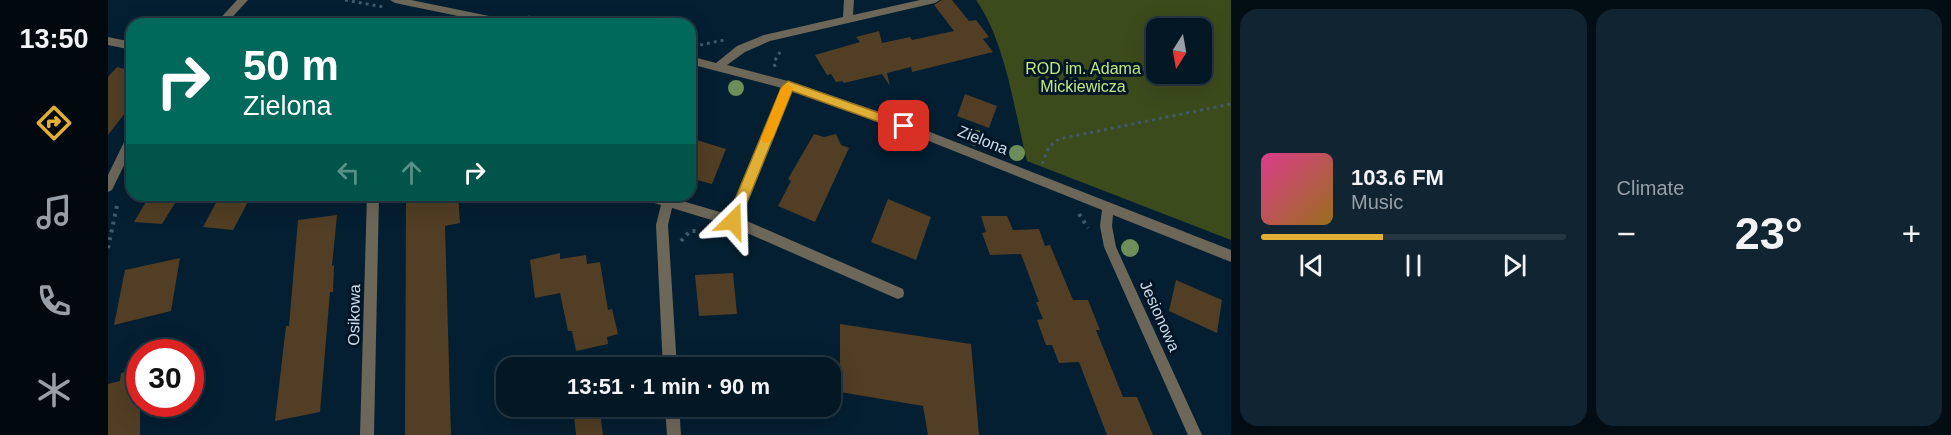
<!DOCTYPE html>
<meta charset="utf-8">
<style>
:root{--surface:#031725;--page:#112432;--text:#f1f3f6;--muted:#979fa7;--line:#243642;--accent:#e0af34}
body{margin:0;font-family:Helvetica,sans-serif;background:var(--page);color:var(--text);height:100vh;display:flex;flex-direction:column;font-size:22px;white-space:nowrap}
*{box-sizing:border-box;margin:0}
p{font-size:20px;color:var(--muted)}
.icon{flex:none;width:33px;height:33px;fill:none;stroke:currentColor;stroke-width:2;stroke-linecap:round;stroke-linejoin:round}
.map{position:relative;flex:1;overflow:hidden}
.side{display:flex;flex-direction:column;gap:9px;padding:9px;background:#020d14;width:720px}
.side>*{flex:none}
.guide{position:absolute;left:18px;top:18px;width:570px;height:183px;border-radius:18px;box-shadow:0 6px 24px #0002,0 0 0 2px var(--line);background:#00695c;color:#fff;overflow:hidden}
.needle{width:39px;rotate:191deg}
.buttons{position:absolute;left:1038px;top:18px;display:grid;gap:12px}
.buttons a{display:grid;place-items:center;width:66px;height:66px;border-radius:12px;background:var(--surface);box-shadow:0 6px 24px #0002,0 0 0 2px var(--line);font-size:30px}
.speed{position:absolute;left:18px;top:339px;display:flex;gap:12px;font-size:30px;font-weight:700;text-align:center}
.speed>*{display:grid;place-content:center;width:78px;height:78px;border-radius:50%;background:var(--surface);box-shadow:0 6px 24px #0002,0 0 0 2px var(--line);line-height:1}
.speed .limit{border:9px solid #d22;background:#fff;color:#111}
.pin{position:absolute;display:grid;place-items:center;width:51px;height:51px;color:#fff;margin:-26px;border-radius:12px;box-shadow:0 3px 9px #0006}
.me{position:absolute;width:66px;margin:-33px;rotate:22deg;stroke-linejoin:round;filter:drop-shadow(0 0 4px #0008)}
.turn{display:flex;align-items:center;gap:21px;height:126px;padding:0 18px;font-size:27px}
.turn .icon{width:78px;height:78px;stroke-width:2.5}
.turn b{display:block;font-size:42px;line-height:51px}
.lanes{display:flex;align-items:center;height:57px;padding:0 18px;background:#0003;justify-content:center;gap:30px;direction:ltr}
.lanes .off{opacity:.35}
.big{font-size:45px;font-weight:700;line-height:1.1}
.side .tile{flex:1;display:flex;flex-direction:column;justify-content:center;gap:9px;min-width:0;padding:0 21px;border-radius:18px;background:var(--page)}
.song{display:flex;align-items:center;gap:18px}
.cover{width:72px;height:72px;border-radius:9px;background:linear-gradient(135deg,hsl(330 70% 55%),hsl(40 70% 35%))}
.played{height:6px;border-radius:3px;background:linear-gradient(90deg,var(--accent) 40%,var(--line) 40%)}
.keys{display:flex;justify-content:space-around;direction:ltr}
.heat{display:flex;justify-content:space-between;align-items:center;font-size:33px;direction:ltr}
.side .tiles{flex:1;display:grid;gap:9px;grid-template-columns:repeat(2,1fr)}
.trip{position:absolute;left:388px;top:357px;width:345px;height:60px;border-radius:18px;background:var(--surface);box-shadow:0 6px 24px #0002,0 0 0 2px var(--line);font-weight:700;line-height:60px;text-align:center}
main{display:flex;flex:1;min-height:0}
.dock{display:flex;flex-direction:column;width:108px;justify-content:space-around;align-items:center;background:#01090f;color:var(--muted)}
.dock .icon{width:42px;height:42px}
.dock .active{color:var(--accent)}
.dock b{font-size:27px;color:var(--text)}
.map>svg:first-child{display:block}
</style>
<main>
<nav class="dock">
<b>13:50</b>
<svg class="icon active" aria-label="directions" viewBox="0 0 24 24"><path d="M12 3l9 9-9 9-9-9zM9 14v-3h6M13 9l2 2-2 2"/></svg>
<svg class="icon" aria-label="music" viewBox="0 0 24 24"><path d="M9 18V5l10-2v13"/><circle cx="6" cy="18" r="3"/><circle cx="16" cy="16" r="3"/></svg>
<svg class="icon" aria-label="phone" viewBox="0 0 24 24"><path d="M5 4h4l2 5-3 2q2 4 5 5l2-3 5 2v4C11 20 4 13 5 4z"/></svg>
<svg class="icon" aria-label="climate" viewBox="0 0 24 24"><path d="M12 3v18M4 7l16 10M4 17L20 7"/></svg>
</nav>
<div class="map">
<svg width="1123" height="435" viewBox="0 0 1123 435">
<rect width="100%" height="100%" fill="#041f31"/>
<path fill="#3c4b1c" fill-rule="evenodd" d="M 868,0 L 1123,0 L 1123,240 L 919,161 C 906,109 898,43 868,0 ZM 1048,28 L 1094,28 L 1094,74 L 1048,74 Z"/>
<g fill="#513e24">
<path d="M 834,0 L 844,0 L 861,21 L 868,20 L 881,37 L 875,39 L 885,52 L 804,72 L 803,67 L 779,73 L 782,86 L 774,74 L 736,83 L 734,81 L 728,82 L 723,74 L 719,75 L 707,55 L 752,42 L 748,37 L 771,31 L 774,43 L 802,37 L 804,40 L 846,31 L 826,5 Z"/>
<path d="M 9,67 L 24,71 L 24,104 L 0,135 L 0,77 Z"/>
<path d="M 857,94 L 889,106 L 881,128 L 849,116 Z"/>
<path d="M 706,134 L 716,137 L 728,134 L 733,145 L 741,148 L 707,222 L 670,206 L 683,181 L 680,179 Z"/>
<path d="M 582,138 L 618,149 L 604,184 L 582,178 Z"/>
<path d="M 42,195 L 72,195 L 54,224 L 26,222 Z"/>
<path d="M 112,195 L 142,198 L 125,230 L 95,227 Z"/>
<path d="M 328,195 L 350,195 L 352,223 L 337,226 L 343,435 L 297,435 L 298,200 Z"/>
<path d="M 780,199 L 823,217 L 808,260 L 763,242 Z"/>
<path d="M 229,215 L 224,266 L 226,265 L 225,292 L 222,292 L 212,412 L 167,421 L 178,326 L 181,326 L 190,220 Z"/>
<path d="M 873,216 L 899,216 L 905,230 L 931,229 L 937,246 L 942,245 L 965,300 L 980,300 L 992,330 L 988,330 L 1015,397 L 1029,397 L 1045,435 L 999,435 L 971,362 L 951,363 L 944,345 L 938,345 L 929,320 L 935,319 L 928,302 L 931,302 L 913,254 L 882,255 L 874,233 L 878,232 Z"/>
<path d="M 452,253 L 452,259 L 478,255 L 479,264 L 492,262 L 500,310 L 504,309 L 510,334 L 499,337 L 500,344 L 468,351 L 464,331 L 460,331 L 452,293 L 427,298 L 422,260 Z"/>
<path d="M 72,258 L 63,311 L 6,325 L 17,270 Z"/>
<path d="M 625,273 L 629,314 L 591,316 L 587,275 Z"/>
<path d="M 1068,280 L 1114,300 L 1109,333 L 1061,311 Z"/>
<path d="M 732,324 L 863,344 L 871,435 L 820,435 L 815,406 L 732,392 Z"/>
<path d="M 32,368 L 32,435 L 0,435 L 0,384 L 12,381 L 13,373 Z"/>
<path d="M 465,406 L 491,406 L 495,435 L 468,435 Z"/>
</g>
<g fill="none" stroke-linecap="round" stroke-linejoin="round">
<g stroke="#415969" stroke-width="3" stroke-dasharray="3 4" stroke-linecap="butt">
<path d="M 237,0 L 275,7"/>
<path d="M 420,17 L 455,24"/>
<path d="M 592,45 L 616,40"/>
<path d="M 667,67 L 666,62 L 672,52"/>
<path d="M 934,164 L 941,147 L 951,139 L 1123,104"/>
</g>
<g stroke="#415969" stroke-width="4" stroke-dasharray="3 5" stroke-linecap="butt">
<path d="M 971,214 L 980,228"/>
<path d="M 573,241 L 582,231 L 592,231"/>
<path d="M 0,248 L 10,201"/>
</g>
<g fill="#6c6759" fill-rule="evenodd">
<path d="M 129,0 L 140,0 L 118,24 L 107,24 Z"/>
<path d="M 282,0 L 303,0 L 406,21 L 411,24 L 389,24 L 287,3 Z"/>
<path d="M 736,0 L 746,0 L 745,15 L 812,0 L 832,0 L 827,3 L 662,41 L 637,52 L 619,65 L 680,81 L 766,110 L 1123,250 L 1123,262 L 1005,215 L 1004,226 L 1008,247 L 1094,435 L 1080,435 L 996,247 L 992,226 L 994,210 L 758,116 L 683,91 L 632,218 L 795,289 L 796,293 L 795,297 L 790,299 L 785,297 L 623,226 L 564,208 L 560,225 L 569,368 L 555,368 L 548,225 L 553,205 L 533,199 L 531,195 L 554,195 L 622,215 L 674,88 L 582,64 L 582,56 L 608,63 L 629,46 L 656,35 L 735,17 Z"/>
<path d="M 0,37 L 24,42 L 24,50 L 0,45 Z"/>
<path d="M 24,133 L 24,149 L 4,190 L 0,192 L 0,175 L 20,134 Z"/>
<path d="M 259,195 L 271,195 L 266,435 L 252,435 Z"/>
<path d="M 557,406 L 571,406 L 573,435 L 559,435 Z"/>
</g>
</g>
<g fill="#6d8e59">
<circle cx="628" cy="88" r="8"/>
<circle cx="868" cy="138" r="8"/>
<circle cx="909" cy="153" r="8"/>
<circle cx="1022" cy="248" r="9"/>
</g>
<path fill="#e0af34" stroke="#927222" stroke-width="1.5" d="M 680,81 L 800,123 L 802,126 L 796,131 L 684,91 L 630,225 L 620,225 L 618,221 L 674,86 Z"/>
<path fill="#f59e0b" d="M 679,84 L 685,88 L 665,138 L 659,143 L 654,142 L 653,138 L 673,88 Z"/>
<g text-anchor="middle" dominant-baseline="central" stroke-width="6" stroke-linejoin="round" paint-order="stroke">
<g font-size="16" fill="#c3e97a" stroke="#001627">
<text x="975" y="68">ROD im. Adama<tspan x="975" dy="18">Mickiewicza</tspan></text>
</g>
<g font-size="16" fill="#cbdbe8" stroke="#001627">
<text transform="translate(875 140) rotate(22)">Zielona</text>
<text transform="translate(246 315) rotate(-89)">Osikowa</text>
<text transform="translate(1052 316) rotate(66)">Jesionowa</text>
</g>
</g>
</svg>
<div class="buttons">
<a><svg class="needle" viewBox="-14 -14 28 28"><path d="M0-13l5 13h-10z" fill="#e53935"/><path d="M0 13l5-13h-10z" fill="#979fa7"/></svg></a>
</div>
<div class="speed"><div class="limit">30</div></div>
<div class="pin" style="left:796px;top:126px;background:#d93025"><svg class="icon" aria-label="arrive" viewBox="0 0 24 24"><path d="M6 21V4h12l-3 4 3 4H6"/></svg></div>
<svg class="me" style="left:625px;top:221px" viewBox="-20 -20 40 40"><path d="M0-17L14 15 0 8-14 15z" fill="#e0af34" stroke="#fff" stroke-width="4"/></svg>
<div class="trip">13:51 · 1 min · 90 m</div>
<div class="guide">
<div class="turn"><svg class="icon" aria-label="right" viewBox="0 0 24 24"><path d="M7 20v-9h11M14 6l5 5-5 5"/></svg><div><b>50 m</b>Zielona</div></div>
<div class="lanes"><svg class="icon off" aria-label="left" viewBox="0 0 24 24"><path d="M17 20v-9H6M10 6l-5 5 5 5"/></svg><svg class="icon off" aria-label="ahead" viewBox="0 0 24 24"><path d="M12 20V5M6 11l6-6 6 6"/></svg><svg class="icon" aria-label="right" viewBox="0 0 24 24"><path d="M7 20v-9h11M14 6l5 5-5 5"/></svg></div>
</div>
</div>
<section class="side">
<div class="tiles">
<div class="tile">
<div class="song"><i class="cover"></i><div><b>103.6 FM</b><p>Music</p></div></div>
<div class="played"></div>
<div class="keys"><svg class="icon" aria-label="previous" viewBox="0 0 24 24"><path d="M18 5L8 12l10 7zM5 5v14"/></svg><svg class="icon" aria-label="pause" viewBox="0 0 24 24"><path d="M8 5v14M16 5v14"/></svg><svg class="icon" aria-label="next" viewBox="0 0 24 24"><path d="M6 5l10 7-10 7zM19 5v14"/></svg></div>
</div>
<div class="tile"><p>Climate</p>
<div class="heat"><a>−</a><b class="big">23°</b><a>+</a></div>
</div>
</div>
</section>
</main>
